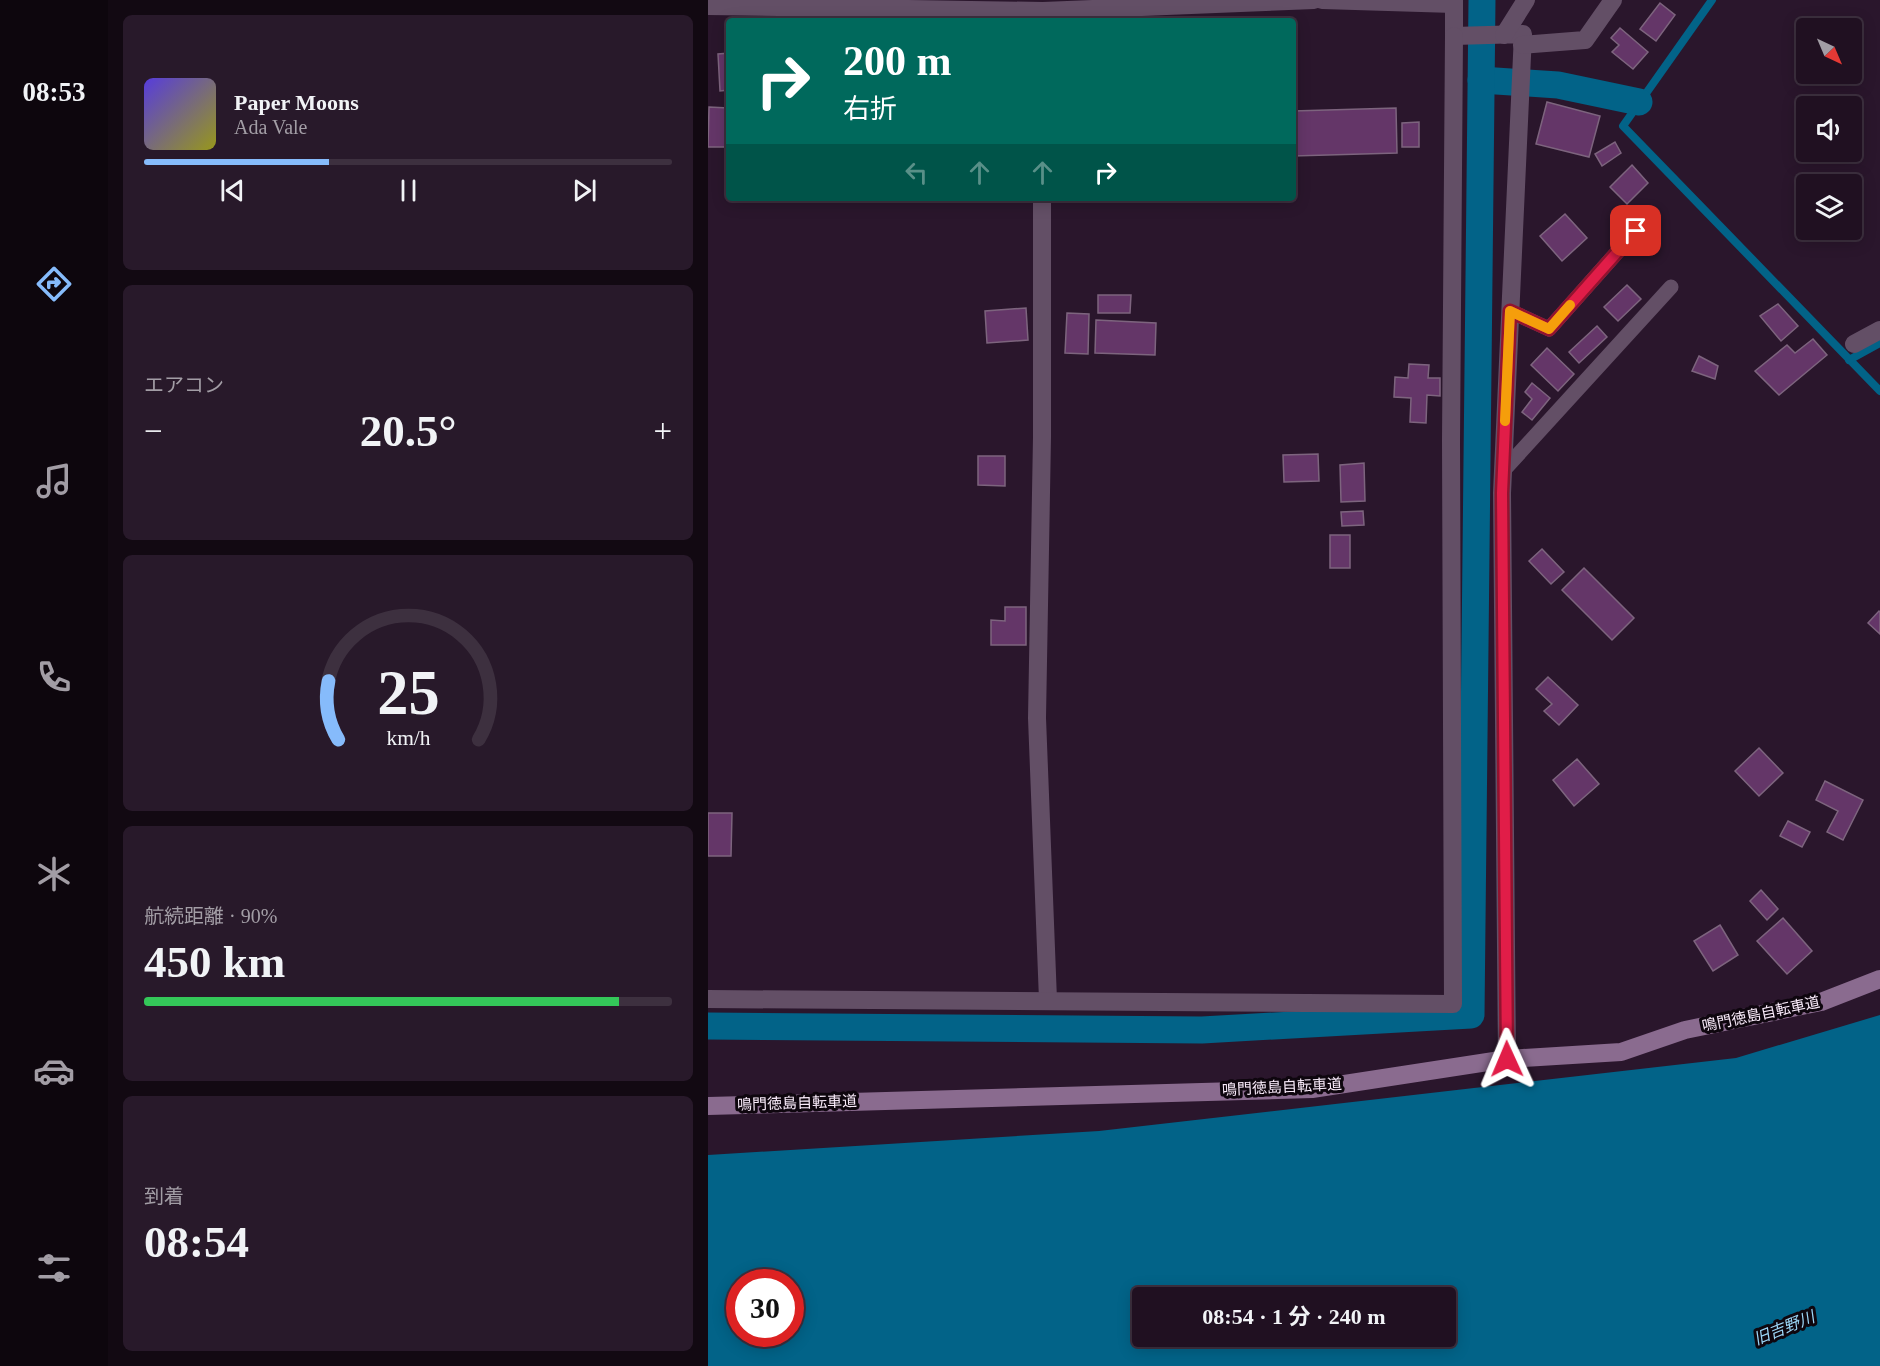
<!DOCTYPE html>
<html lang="ja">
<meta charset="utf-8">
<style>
:root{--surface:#201021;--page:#28192a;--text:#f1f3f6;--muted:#a29da5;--line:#3d303f;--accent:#86bbfb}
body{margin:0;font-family:"Times New Roman","Noto Sans JP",serif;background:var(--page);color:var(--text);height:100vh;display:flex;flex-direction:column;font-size:22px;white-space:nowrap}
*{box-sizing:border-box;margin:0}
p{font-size:20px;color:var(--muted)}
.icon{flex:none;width:33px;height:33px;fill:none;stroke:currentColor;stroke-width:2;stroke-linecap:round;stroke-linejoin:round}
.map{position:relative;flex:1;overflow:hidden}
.details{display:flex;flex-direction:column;gap:15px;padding:15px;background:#120912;width:600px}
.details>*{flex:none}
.banner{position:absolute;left:18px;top:18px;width:570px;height:183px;border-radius:6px;box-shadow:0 3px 15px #0003,0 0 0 2px var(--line);background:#00695c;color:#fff;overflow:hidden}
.needle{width:39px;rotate:136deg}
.controls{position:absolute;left:1088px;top:18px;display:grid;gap:12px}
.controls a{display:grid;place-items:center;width:66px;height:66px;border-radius:6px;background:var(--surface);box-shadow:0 3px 15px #0003,0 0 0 2px var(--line);font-size:30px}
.speed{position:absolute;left:18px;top:1269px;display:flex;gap:12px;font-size:30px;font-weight:700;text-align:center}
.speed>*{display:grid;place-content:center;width:78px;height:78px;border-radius:50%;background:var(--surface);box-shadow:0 3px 15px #0003,0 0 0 2px var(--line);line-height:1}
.speed .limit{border:9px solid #d22;background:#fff;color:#111}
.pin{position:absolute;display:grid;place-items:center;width:51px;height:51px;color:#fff;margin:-26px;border-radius:12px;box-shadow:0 3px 9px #0006}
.me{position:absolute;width:66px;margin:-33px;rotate:359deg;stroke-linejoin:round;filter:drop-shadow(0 0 4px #0008)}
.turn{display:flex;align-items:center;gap:21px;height:126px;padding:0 18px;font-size:27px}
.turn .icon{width:78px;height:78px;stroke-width:2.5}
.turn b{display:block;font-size:42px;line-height:51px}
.lanes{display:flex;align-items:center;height:57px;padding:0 18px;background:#0003;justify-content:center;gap:30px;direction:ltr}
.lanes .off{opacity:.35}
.big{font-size:45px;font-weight:700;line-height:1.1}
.details .card{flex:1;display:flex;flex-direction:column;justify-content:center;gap:9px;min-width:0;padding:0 21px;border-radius:9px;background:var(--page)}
.details .dial{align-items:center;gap:0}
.dial svg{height:156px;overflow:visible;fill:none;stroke:var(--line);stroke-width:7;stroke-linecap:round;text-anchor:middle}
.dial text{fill:var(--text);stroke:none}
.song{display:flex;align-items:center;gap:18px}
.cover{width:72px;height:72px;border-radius:9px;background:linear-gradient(135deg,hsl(250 70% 55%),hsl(60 70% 35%))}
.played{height:6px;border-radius:3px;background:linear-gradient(90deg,var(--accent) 35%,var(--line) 35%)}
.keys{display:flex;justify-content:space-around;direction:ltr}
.heat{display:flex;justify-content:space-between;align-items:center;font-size:33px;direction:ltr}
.charge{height:9px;border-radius:4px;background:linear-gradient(90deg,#34c759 90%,var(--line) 0)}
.trip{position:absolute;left:424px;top:1287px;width:324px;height:60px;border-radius:6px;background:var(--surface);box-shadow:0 3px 15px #0003,0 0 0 2px var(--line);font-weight:700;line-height:60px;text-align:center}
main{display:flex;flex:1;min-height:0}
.tabs{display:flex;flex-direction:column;width:108px;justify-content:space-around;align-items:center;background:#0d060d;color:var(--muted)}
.tabs .icon{width:42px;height:42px}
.tabs .current{color:var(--accent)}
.tabs b{font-size:27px;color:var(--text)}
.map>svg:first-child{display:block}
</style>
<main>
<nav class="tabs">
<b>08:53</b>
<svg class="icon current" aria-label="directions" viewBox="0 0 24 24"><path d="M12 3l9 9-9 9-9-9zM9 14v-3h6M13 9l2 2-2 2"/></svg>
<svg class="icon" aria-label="music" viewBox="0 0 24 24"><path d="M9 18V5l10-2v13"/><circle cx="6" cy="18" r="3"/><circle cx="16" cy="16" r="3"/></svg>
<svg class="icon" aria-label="phone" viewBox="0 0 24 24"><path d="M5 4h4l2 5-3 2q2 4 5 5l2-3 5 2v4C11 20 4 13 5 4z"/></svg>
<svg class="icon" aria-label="climate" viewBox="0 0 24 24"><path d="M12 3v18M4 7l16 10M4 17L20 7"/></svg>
<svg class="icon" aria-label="car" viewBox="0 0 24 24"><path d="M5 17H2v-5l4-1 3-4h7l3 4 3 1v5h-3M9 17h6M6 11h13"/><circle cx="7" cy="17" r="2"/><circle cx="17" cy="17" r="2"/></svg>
<svg class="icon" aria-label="filters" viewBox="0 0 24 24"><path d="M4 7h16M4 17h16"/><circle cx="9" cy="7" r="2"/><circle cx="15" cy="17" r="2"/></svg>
</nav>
<section class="details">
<div class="card">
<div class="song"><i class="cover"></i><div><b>Paper Moons</b><p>Ada Vale</p></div></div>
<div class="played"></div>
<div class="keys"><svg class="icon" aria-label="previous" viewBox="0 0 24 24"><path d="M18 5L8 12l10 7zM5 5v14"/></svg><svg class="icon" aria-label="pause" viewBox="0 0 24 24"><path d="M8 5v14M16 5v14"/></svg><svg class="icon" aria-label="next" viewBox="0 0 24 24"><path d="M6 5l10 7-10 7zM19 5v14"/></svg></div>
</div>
<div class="card"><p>エアコン</p>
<div class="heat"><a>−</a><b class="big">20.5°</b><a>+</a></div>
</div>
<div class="card dial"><svg viewBox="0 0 100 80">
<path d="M14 69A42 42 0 1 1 86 69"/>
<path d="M14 69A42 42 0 0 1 9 39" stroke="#86bbfb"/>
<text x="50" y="56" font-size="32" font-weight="700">25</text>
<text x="50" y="72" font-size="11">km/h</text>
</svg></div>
<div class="card"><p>航続距離 · 90%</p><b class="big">450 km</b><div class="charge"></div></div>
<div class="card"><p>到着</p><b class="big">08:54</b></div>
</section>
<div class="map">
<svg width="1172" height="1366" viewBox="0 0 1172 1366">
<rect width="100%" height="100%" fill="#2a162c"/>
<path fill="#026388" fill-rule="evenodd" d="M 1172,1015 L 1172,1366 L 0,1366 L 0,1155 L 391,1131 L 1028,1058 ZM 32,1282 L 82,1282 L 82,1334 L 32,1334 ZM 435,1298 L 738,1298 L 738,1336 L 435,1336 Z"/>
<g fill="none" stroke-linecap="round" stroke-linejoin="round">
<g stroke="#026388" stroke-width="8">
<path d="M 1004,0 L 915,126 L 1172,391"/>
<path d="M 1141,360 L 1172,343"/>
</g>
<g stroke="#026388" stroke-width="27">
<path d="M 773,80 L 850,85 L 931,102"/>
<path d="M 0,1026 L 494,1030 L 763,1015 L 774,0"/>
</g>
</g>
<g fill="#643668" stroke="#7d647e" stroke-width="1.5">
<path d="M 952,3 L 967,15 L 948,41 L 932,29 Z"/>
<path d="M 912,28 L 940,52 L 925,69 L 904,52 L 911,45 L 903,38 Z"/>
<path d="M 21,53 L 21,90 L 12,91 L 10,54 Z"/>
<path d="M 839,102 L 892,116 L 881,157 L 828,144 Z"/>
<path d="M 1,107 L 20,108 L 21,132 L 18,132 L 18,147 L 0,147 Z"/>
<path d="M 688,108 L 689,153 L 585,156 L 585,111 Z"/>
<path d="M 711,122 L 711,147 L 694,147 L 694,123 Z"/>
<path d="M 907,142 L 913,153 L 894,166 L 887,154 Z"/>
<path d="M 924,165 L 940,183 L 919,204 L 902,187 Z"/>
<path d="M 857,214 L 879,238 L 854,261 L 832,236 Z"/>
<path d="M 919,285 L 933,299 L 910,321 L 896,307 Z"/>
<path d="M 390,295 L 423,295 L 422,313 L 390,313 Z"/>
<path d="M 1070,304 L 1090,326 L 1073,341 L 1052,316 Z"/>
<path d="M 318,308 L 320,340 L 279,343 L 277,311 Z"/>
<path d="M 359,313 L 381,314 L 380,354 L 357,353 Z"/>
<path d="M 388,320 L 448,323 L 447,355 L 387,353 Z"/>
<path d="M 889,326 L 899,337 L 871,363 L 861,352 Z"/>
<path d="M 1105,339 L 1119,355 L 1071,395 L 1047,371 L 1079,345 L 1087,353 Z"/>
<path d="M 839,348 L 866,374 L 850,391 L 823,365 Z"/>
<path d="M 991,356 L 1010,366 L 1007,379 L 984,371 Z"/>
<path d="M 701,364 L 721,365 L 720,378 L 732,378 L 732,396 L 719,395 L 718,423 L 702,422 L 703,398 L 686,397 L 687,377 L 700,378 Z"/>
<path d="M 824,383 L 842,398 L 824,420 L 814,412 L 824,399 L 817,392 Z"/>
<path d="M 610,454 L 611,481 L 576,482 L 575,455 Z"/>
<path d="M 270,456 L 297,456 L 297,486 L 270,485 Z"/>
<path d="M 656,463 L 657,501 L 633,502 L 632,465 Z"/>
<path d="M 655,511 L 656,525 L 634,526 L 633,512 Z"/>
<rect x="622" y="535" width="20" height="33"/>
<path d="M 834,549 L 856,572 L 843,584 L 821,561 Z"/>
<path d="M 876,568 L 926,618 L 904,640 L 854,590 Z"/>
<path d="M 297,607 L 318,607 L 318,645 L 283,645 L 283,620 L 297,621 Z"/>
<path d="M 1171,611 L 1172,612 L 1172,634 L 1160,623 Z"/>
<path d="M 840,677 L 870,705 L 851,725 L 836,711 L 844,704 L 828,689 Z"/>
<path d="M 1051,748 L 1075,773 L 1051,796 L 1027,771 Z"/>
<path d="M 869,759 L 891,784 L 866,806 L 845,780 Z"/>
<path d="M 1117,781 L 1155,800 L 1135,840 L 1119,832 L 1130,811 L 1108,800 Z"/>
<path d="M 0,813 L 24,813 L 23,856 L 0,856 Z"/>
<path d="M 1080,821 L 1102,832 L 1094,847 L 1072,836 Z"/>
<path d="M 1053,890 L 1070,909 L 1059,920 L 1042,901 Z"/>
<path d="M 1075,918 L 1104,951 L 1079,974 L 1049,941 Z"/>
<path d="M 1012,925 L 1030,955 L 1005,971 L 986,941 Z"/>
</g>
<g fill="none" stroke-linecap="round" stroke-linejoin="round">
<g stroke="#634f66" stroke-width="15">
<path d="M 802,311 L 841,329 L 928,231"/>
<path d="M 795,471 L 963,287"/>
</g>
<g stroke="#634f66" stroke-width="18">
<path d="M 614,0 L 746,4"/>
<path d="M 746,0 L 746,36 L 815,34 L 794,493 L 799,1059"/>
<path d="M 0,6 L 335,11 L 606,0"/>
<path d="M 796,35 L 818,0"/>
<path d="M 814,45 L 877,40 L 905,0"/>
<path d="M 334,198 L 334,437 L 329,718 L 340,1000"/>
<path d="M 1146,344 L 1172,330"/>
<path d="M 0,999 L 745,1004 L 743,441 L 746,36"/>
</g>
<path stroke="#8a6b8f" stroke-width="18" d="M 0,1106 L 604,1089 L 799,1059 L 913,1052 L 977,1030 L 1113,1002 L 1172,979"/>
</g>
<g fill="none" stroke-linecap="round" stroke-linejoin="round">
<g stroke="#92132f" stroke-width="15">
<path id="route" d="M 799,1059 L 794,493 L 802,311 L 841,329 L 928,231"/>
</g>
<use href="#route" stroke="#e11d48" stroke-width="10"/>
<path stroke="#f59e0b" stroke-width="10" d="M 797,421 L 802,311 L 841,329 L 862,305"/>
</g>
<g text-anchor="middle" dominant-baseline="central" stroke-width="6" stroke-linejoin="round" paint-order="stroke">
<g font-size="15" fill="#f9ebfa" stroke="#0e060e">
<text transform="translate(1053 1014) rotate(-12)">鳴門徳島自転車道</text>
<text transform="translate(574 1087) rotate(-3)">鳴門徳島自転車道</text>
<text transform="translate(89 1103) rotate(-2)">鳴門徳島自転車道</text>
</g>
<g font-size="16" font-style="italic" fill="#9cd7f8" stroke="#0e060e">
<text transform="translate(1076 1328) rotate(-22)">旧吉野川</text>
</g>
</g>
</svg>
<div class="controls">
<a><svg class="needle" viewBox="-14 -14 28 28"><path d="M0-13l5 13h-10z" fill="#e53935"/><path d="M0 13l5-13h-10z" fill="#a29da5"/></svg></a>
<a><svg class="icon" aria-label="sound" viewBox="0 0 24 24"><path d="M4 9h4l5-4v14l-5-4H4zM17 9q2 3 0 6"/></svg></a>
<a><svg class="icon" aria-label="layers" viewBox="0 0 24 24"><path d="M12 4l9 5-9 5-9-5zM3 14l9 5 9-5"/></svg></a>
</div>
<div class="speed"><div class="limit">30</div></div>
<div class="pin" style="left:928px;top:231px;background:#d93025"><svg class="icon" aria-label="arrive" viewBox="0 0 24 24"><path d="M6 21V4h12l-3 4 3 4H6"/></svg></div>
<svg class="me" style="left:799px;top:1059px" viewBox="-20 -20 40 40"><path d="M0-17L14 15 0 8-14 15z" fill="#e11d48" stroke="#fff" stroke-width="4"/></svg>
<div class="trip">08:54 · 1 分 · 240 m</div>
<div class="banner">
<div class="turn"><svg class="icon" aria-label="right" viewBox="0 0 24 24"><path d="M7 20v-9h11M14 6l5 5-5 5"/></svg><div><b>200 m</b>右折</div></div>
<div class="lanes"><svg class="icon off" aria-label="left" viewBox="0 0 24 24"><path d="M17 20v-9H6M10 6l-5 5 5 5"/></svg><svg class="icon off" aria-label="ahead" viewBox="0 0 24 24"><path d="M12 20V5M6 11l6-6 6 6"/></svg><svg class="icon off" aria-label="ahead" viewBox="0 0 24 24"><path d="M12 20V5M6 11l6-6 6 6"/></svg><svg class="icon" aria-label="right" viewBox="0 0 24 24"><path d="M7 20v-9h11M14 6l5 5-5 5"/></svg></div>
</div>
</div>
</main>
